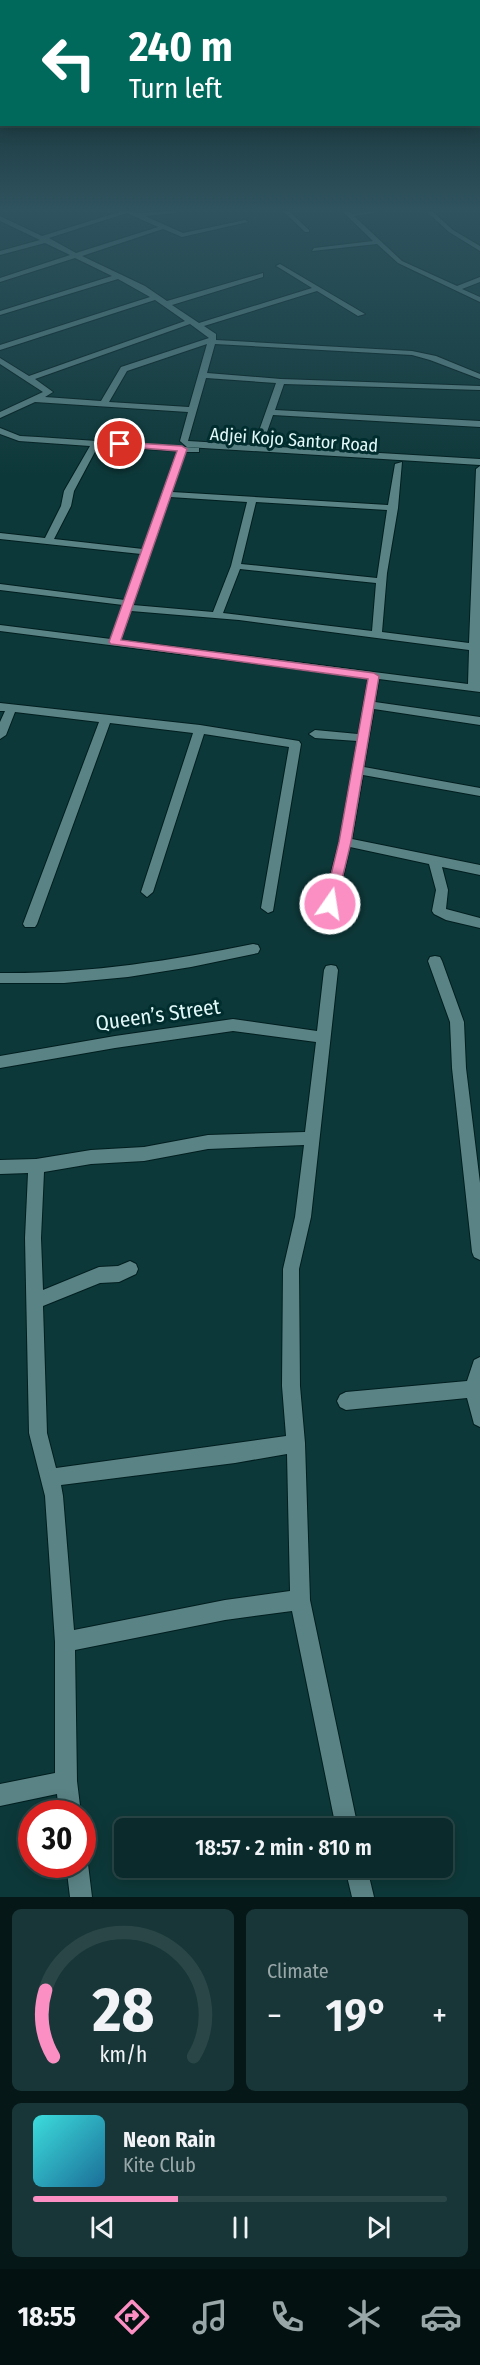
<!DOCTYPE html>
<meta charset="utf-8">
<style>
:root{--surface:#0a2a2b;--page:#183637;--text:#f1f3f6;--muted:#99a7a9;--line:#2a4647;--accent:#fb8fc3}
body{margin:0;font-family:"Fira Sans Condensed",sans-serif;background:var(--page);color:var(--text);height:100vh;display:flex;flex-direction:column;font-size:22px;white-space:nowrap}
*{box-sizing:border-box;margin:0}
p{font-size:20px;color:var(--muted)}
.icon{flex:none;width:33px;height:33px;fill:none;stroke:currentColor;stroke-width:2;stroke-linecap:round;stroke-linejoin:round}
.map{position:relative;height:1897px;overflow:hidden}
.side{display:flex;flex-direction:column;gap:12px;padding:12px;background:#061718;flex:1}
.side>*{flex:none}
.hud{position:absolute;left:0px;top:0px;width:480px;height:126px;box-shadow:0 3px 15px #0003,0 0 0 2px var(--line);background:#00695c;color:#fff;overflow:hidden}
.speed{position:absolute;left:18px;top:1800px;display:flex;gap:12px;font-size:30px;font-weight:700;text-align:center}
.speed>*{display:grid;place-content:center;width:78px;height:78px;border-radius:50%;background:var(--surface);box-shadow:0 3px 15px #0003,0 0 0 2px var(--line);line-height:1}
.speed .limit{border:9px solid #d22;background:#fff;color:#111}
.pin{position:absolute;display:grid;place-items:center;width:51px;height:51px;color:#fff;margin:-26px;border:3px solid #fff;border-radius:50%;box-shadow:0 2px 6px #0007}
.me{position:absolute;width:66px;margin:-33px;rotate:13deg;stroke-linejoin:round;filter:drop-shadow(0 0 4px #0008)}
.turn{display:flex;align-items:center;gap:21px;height:126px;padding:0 30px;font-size:27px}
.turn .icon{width:78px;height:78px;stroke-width:2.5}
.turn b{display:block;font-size:42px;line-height:51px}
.big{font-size:45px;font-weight:600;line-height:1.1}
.side .card{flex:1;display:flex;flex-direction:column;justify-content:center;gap:9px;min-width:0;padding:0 21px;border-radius:9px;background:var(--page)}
.side .dial{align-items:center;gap:0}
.dial svg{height:156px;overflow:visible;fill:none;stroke:var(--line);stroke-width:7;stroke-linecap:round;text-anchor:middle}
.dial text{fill:var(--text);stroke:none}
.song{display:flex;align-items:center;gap:18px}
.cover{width:72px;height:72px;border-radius:9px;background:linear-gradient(135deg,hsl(180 70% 55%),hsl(200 70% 35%))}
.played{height:6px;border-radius:3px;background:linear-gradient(90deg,var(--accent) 35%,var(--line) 35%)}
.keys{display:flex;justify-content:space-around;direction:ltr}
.heat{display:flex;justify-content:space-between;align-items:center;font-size:33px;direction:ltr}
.side .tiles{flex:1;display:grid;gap:12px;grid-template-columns:1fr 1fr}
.card:last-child{grid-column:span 2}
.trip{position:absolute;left:114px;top:1818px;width:339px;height:60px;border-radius:9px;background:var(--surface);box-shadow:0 3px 15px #0003,0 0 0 2px var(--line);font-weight:600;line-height:60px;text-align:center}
.tabs{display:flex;height:96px;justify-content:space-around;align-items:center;background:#041111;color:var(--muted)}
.tabs .icon{width:42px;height:42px}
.tabs .active{color:var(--accent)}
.tabs b{font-size:27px;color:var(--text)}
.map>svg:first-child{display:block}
</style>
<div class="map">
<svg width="480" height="1897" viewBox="0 0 480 1897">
<rect width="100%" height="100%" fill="#0d3839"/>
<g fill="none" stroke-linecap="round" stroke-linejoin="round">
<g stroke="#001e1f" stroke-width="2">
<g id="minor">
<path d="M 122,211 L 138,213 L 178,211 L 175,213 L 145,216 L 183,233 L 245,220 L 248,222 L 182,237 L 163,229 L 82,256 L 145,286 L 167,301 L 263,273 L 263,277 L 172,305 L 199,323 L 312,288 L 278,267 L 276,266 L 280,264 L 365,314 L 358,316 L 317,291 L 204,326 L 216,334 L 216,340 L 412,351 L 436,356 L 480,374 L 480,379 L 430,360 L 412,355 L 215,344 L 207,373 L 281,379 L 480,386 L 480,390 L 284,384 L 275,410 L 480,421 L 480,427 L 273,415 L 262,446 L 480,459 L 480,465 L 187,447 L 180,441 L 188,412 L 35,402 L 0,418 L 0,412 L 43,392 L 0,364 L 0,358 L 29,376 L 185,321 L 155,300 L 0,350 L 0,345 L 150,297 L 118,279 L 0,315 L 0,311 L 112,276 L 75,258 L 0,282 L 0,278 L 70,255 L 45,243 L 0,255 L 0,251 L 40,240 L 0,221 L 0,216 L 42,236 ZM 127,213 L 158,227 L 76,253 L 49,238 ZM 190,324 L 209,338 L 121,367 L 101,401 L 45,397 L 53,392 L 35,379 ZM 207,344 L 189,407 L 109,402 L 127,371 ZM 206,378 L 276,383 L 254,445 L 188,441 Z"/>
<path d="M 283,211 L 289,211 L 309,230 L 309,232 L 305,232 Z"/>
<path d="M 342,211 L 348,211 L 352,214 L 377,211 L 374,213 L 354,216 L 402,261 L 457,286 L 480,277 L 480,282 L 462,289 L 480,297 L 480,302 L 398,263 L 377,244 L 312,251 L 314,248 L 373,241 Z"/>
<path d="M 426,211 L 432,211 L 453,230 L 480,246 L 480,251 L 449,232 Z"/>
<path d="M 0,428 L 20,436 L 38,437 L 199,448 L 199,452 L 185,452 L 172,492 L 388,505 L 395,464 L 402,462 L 398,508 L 387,573 L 382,632 L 469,643 L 476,469 L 480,466 L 480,692 L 379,679 L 375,702 L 480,717 L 480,725 L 374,709 L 364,767 L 480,788 L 480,796 L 363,775 L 352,839 L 480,865 L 480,875 L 442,867 L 448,890 L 446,909 L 480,918 L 480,928 L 446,920 L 434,914 L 432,911 L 436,890 L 429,864 L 350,847 L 337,904 L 330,909 L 323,904 L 339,842 L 357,741 L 315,738 L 309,734 L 315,730 L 358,734 L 368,678 L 0,631 L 0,625 L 111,639 L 123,605 L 0,590 L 0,584 L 125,600 L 141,554 L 0,539 L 0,533 L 45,538 L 61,506 L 64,491 L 90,446 L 19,441 L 0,434 ZM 98,446 L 177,451 L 143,549 L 54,539 L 71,506 L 74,491 ZM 170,497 L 247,502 L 231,566 L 213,612 L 133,605 ZM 256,502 L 387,510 L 377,578 L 241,564 ZM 240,569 L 376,583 L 372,631 L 223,613 ZM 131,611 L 239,620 L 469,650 L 468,684 L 121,640 Z"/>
<path d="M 0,703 L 200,725 L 299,741 L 301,744 L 273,911 L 268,913 L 261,908 L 289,747 L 204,734 L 153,892 L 147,897 L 141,892 L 193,733 L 110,723 L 37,924 L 35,927 L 25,927 L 23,924 L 99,722 L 15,712 L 6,735 L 0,739 L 0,722 L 5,711 L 0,711 Z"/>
<path d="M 253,944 L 258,945 L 260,949 L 258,953 L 191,967 L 128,977 L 64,983 L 0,983 L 0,973 C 86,974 169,961 253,944 Z"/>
<path d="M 435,956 L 440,957 L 442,961 L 464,1022 L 466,1068 L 480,1183 L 480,1260 L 474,1257 L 472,1252 L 452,1068 L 450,1022 L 428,961 L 430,957 Z"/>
<path d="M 331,965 L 336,966 L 338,970 L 311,1217 L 299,1269 L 300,1386 L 305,1443 L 310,1600 L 358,1828 L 336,1828 L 292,1611 L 225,1620 L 75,1650 L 77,1781 L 81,1814 L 59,1814 L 57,1794 L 0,1806 L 0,1784 L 55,1773 L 55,1642 L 45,1496 L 29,1433 L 25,1238 L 28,1173 L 0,1174 L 0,1160 L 36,1159 L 91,1150 L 144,1147 L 208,1135 L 305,1132 L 316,1042 L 233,1031 L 115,1048 L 0,1068 L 0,1056 L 115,1036 L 233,1019 L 317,1031 L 324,970 L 326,966 ZM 304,1145 L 295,1217 L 283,1269 L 282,1386 L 286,1436 L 56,1468 L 47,1433 L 43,1306 L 100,1283 L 119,1282 L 136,1274 L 138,1269 L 136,1264 L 130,1261 L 118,1266 L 99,1267 L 43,1290 L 41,1238 L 44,1172 L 91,1164 L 144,1161 L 208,1149 ZM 287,1454 L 290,1591 L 225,1600 L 74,1630 L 63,1496 L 61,1485 L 235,1463 Z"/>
<path d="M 480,1357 L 480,1427 L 474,1424 L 467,1398 L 346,1410 L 340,1407 L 337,1401 L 340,1395 L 346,1392 L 467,1381 L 474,1360 Z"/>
<path d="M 82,1855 L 88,1864 L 92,1897 L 70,1897 L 66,1864 L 82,1864 Z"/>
<path d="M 345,1868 L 367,1868 L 374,1897 L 352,1897 Z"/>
</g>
</g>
<use href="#minor" fill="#5a8385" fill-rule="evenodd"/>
</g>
<linearGradient id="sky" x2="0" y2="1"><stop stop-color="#071f1f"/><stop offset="0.44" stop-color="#2f535f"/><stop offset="1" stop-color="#2f535f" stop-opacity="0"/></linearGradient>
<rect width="480" height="476" fill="url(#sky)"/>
<path fill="#fb8fc3" stroke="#a35d7f" stroke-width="1.5" d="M 120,442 L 182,446 L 187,449 L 121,640 L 374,673 L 379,676 L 351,842 L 335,908 L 326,908 L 324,904 L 339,842 L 368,679 L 111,644 L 109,642 L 177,451 L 117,446 L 116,444 Z"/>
<g text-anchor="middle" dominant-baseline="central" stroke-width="6" stroke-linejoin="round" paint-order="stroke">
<g font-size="18" fill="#e2f8f8" stroke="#012d2f">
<text transform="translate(294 440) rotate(4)">Adjei Kojo Santor Road</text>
</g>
<g font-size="21" fill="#e2f8f8" stroke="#012d2f">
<text transform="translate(158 1015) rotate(-8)">Queen’s Street</text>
</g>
</g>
</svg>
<div class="speed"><div class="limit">30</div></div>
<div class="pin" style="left:120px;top:444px;background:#d93025"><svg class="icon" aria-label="arrive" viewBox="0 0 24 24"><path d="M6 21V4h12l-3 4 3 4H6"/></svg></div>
<svg class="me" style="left:330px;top:904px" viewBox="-20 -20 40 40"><circle r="17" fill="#fb8fc3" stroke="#fff" stroke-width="3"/><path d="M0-11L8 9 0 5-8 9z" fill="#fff"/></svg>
<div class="trip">18:57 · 2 min · 810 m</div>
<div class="hud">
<div class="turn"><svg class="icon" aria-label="left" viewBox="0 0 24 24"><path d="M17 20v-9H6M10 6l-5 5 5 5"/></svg><div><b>240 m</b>Turn left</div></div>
</div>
</div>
<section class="side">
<div class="tiles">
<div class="card dial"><svg viewBox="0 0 100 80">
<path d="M14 69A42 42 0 1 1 86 69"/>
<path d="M14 69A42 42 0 0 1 10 35" stroke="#fb8fc3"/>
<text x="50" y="56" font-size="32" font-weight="700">28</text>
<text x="50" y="72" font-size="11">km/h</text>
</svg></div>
<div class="card"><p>Climate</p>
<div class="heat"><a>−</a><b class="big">19°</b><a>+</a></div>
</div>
<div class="card">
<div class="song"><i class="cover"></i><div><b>Neon Rain</b><p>Kite Club</p></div></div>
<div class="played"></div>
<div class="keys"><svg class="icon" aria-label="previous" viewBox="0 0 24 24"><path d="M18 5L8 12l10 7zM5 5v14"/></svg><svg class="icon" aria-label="pause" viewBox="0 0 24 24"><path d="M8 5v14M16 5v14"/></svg><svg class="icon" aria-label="next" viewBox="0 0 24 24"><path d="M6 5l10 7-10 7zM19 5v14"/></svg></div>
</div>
</div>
</section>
<nav class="tabs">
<b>18:55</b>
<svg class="icon active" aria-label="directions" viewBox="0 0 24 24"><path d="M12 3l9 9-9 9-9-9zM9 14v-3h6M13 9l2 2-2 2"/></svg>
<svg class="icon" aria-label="music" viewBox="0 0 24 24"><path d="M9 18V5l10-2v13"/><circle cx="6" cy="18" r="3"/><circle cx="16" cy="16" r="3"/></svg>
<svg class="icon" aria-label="phone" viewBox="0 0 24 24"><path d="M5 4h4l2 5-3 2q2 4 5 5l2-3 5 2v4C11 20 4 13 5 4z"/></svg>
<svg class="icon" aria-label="climate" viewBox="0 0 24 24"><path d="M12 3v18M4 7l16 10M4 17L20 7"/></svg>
<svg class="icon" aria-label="car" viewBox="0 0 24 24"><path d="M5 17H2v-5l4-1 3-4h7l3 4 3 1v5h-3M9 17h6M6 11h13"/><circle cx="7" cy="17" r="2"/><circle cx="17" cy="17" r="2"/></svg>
</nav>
